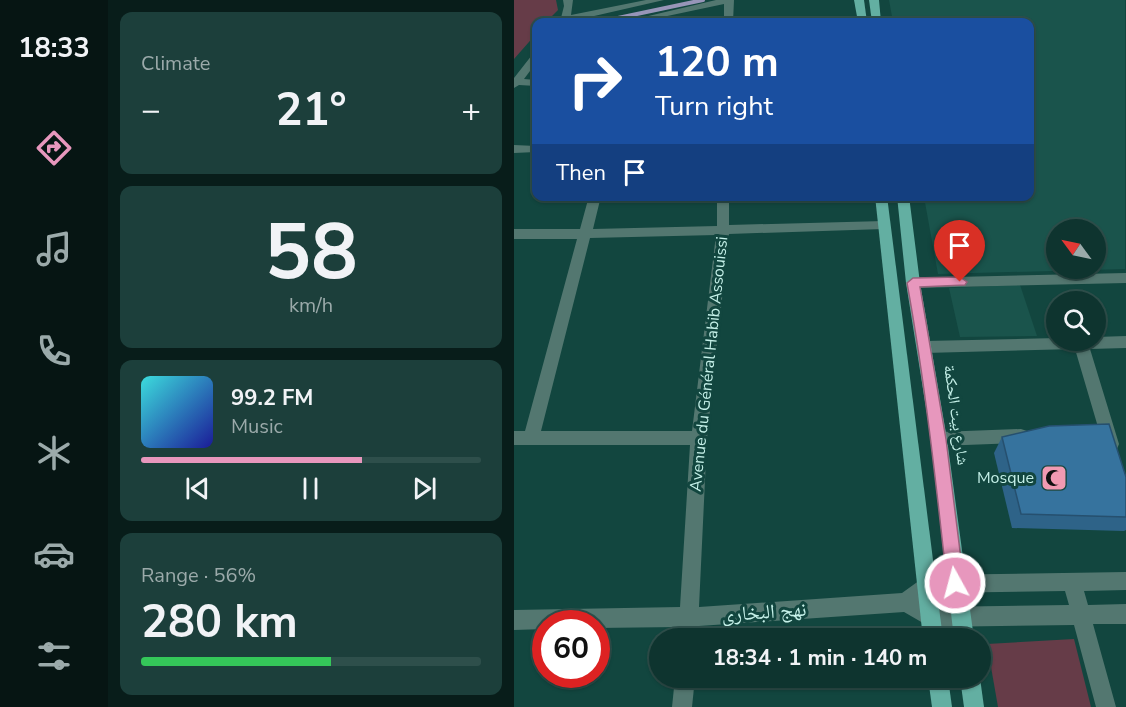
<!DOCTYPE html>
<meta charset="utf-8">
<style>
:root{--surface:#0e342f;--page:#1c3f3b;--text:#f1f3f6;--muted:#9baaaa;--line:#2e4f4b;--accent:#e797bd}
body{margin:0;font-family:"Nunito Sans","Noto Naskh Arabic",sans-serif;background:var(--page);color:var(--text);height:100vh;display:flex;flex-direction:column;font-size:22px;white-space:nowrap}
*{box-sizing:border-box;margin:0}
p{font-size:20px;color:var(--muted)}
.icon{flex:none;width:33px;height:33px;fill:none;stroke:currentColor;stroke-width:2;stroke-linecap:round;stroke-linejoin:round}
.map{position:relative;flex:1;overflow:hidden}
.side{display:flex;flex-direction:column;gap:12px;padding:12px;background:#081d1a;width:406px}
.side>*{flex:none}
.guide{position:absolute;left:18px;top:18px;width:502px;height:183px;border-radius:12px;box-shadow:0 2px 4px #0004,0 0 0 2px var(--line);background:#1a4fa0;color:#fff;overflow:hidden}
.needle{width:39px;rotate:303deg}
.fabs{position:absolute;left:532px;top:219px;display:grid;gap:12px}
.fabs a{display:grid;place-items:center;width:60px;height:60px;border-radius:50%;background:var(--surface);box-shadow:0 2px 4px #0004,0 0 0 2px var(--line);font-size:30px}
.speed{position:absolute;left:18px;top:610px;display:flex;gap:12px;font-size:30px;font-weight:700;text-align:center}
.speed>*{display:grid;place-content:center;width:78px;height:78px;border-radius:50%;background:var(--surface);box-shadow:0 2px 4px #0004,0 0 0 2px var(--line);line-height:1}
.speed .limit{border:9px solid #d22;background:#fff;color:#111}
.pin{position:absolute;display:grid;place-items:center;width:51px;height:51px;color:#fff;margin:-62px -26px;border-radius:50% 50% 50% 0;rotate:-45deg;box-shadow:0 0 6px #0007}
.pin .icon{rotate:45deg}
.me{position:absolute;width:66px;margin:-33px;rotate:353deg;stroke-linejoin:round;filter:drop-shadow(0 0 4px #0008)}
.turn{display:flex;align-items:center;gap:21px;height:126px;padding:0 24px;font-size:27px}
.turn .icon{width:78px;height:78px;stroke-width:2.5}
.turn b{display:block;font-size:42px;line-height:51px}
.then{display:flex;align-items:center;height:57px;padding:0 24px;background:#0003;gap:12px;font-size:22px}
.big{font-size:45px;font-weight:700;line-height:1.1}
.side .widget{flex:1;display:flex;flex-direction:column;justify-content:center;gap:9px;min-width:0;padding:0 21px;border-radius:12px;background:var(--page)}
.side .dial{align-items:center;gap:0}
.dial b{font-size:78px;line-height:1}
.song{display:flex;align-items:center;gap:18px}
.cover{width:72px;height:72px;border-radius:9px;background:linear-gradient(135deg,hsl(180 70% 55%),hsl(240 70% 35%))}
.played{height:6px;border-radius:3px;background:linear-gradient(90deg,var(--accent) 65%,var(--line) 65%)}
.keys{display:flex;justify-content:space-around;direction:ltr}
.heat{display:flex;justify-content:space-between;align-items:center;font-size:33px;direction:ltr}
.charge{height:9px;border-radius:4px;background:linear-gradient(90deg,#34c759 56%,var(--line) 0)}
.trip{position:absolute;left:135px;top:628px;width:342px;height:60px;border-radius:30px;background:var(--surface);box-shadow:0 2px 4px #0004,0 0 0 2px var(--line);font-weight:700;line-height:60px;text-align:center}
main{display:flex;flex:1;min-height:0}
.tabs{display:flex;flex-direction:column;width:108px;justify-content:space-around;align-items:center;background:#061513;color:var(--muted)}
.tabs .icon{width:42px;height:42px}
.tabs .on{color:var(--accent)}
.tabs b{font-size:27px;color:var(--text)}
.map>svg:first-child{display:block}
</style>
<main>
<nav class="tabs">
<b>18:33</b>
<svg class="icon on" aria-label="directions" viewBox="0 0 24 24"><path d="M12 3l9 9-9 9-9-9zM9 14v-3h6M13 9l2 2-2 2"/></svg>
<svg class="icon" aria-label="music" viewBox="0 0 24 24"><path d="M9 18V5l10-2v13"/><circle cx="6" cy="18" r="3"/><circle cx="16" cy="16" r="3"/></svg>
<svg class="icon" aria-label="phone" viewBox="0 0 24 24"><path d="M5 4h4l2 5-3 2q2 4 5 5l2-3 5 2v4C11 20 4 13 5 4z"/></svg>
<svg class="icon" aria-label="climate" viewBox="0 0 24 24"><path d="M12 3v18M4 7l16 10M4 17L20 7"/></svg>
<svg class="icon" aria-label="car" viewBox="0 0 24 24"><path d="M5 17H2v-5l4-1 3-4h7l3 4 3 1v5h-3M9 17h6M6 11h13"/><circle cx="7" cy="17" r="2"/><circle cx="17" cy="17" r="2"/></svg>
<svg class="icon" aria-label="filters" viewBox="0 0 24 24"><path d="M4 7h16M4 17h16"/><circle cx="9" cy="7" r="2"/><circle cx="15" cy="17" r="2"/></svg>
</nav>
<section class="side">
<div class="widget"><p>Climate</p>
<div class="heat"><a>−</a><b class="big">21°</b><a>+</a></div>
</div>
<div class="widget dial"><b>58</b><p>km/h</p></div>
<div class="widget">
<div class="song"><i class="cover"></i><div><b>99.2 FM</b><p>Music</p></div></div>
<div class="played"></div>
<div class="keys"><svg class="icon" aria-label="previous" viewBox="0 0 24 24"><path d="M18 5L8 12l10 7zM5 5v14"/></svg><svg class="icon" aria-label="pause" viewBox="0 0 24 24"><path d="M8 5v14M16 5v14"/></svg><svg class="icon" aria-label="next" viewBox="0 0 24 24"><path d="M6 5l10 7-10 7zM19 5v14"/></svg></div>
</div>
<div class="widget"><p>Range · 56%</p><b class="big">280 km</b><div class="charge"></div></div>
</section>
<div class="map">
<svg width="612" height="707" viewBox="0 0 612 707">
<rect width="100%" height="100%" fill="#12463f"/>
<g fill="#1a544c" fill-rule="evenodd">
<path d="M 375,0 L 611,0 L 611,269 L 424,274 L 410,197 L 516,196 L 516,22 L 379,22 ZM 543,230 L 582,230 L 582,268 L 543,268 Z"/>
<path d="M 506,285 L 523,336 L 446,337 L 435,288 Z"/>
</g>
<g fill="#663c48">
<path d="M 0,0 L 42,0 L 44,10 L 32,22 L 22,22 L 22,34 L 0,59 Z"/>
<path d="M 560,639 L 577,707 L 484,707 L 473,644 Z"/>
</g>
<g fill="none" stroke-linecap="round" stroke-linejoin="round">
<path stroke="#9795b8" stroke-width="4" d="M 85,22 L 189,0"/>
<g fill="#537770" fill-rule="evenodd">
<path d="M 49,0 L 59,0 L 57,15 L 132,0 L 150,0 L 54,22 L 46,22 L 50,6 Z"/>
<path d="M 202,0 L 220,0 L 219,22 L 210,22 L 210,4 L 125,22 L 109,22 Z"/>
<path d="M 22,54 L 22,63 L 10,79 L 22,80 L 22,86 L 5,85 L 0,88 L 0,78 L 18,55 Z"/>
<path d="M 0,145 L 22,146 L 22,152 L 0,153 Z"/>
<path d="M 75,196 L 87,196 L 79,229 L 203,226 L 203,196 L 215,196 L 215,225 L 370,221 L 376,225 L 370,229 L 215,234 L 193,438 L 185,607 L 388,593 L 413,575 L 612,572 L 612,590 L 570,591 L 574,605 L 612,604 L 612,624 L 579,624 L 602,707 L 582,707 L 560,625 L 416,627 L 390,612 L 185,626 L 184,639 L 164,639 L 165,627 L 82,628 L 82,624 L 32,624 L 32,629 L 0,630 L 0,610 L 166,607 L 176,445 L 0,445 L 0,431 L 11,431 L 63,239 L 0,239 L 0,229 L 66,229 ZM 202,235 L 178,431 L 27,431 L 76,238 ZM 551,591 L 555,605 L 418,607 L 408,601 L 417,593 Z"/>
<path d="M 612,273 L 612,283 L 399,288 L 392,283 L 399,278 Z"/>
<path d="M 612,336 L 612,348 L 576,349 L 605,444 L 603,449 L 597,451 L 591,449 L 589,444 L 561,349 L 411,353 L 406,351 L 404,347 L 406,343 L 411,341 L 543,338 L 543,340 L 582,340 L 582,337 Z"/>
<path d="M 507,429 L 513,431 L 515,436 L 513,441 L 507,443 L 425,446 L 419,444 L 417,439 L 419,434 L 425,432 Z"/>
<path d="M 161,678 L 181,678 L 178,707 L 158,707 Z"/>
</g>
<g fill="#63afa2" fill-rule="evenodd">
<path d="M 340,0 L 350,0 L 353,22 L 344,22 Z"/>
<path d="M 355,0 L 365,0 L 367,22 L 358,22 Z"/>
<path d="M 361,196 L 373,196 L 429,639 L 409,639 Z"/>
<path d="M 383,196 L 395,196 L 406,283 L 433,439 L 460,639 L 440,639 L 417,439 L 392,283 Z"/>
<path d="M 414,678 L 434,678 L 438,707 L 418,707 Z"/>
<path d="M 446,678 L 466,678 L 470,707 L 450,707 Z"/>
</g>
</g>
<path fill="#2e6388" d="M 488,437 L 612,477 L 612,530 L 610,531 L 498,528 L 480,453 Z"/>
<path fill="#36739e" stroke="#26506f" stroke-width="1.5" d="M 595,424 L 612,477 L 612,517 L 507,514 L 488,437 L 535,426 Z"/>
<path fill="#e797bd" stroke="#96627b" stroke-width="1.5" d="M 446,277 L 453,282 L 451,285 L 406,287 L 432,439 L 450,583 L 448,589 L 441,592 L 435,589 L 433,583 C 422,483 411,382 393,283 L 399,278 Z"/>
<defs>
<g id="mosque-square" transform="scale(1.35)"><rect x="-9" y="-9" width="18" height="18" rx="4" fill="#f19ab2" stroke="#12463f"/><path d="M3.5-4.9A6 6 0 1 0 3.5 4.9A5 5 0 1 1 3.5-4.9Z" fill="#111"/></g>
</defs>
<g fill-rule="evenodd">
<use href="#mosque-square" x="540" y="478"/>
</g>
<g text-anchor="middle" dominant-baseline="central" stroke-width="6" stroke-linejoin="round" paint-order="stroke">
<g font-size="16" fill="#c6f1e9" stroke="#12463f">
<text transform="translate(195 364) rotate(-84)">Avenue du Général Habib Assouissi</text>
<text transform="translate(442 415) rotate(82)">شارع بيت الحكمة</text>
</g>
<g font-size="16" fill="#c6f1e9" stroke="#12463f" text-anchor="end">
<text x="520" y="478">Mosque</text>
</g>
<g font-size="20" fill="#c6f1e9" stroke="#12463f">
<text transform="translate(250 612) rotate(-4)">نهج البخاري</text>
</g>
</g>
</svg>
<div class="fabs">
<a><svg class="needle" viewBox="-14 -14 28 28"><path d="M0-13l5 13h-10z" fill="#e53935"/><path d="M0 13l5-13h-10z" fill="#9baaaa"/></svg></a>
<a><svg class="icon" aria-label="search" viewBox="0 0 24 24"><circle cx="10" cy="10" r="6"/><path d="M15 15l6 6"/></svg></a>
</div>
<div class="speed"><div class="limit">60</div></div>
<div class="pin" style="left:446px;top:282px;background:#d93025"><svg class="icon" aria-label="arrive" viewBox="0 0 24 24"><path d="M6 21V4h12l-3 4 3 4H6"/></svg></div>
<svg class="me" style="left:441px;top:583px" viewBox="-20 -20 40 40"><circle r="17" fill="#e797bd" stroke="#fff" stroke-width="3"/><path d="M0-11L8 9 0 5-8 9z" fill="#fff"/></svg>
<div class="trip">18:34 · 1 min · 140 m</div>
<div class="guide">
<div class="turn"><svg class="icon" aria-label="right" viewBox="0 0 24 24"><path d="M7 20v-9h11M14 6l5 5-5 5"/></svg><div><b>120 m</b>Turn right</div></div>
<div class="then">Then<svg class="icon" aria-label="arrive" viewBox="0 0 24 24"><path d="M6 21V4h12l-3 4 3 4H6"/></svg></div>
</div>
</div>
</main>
